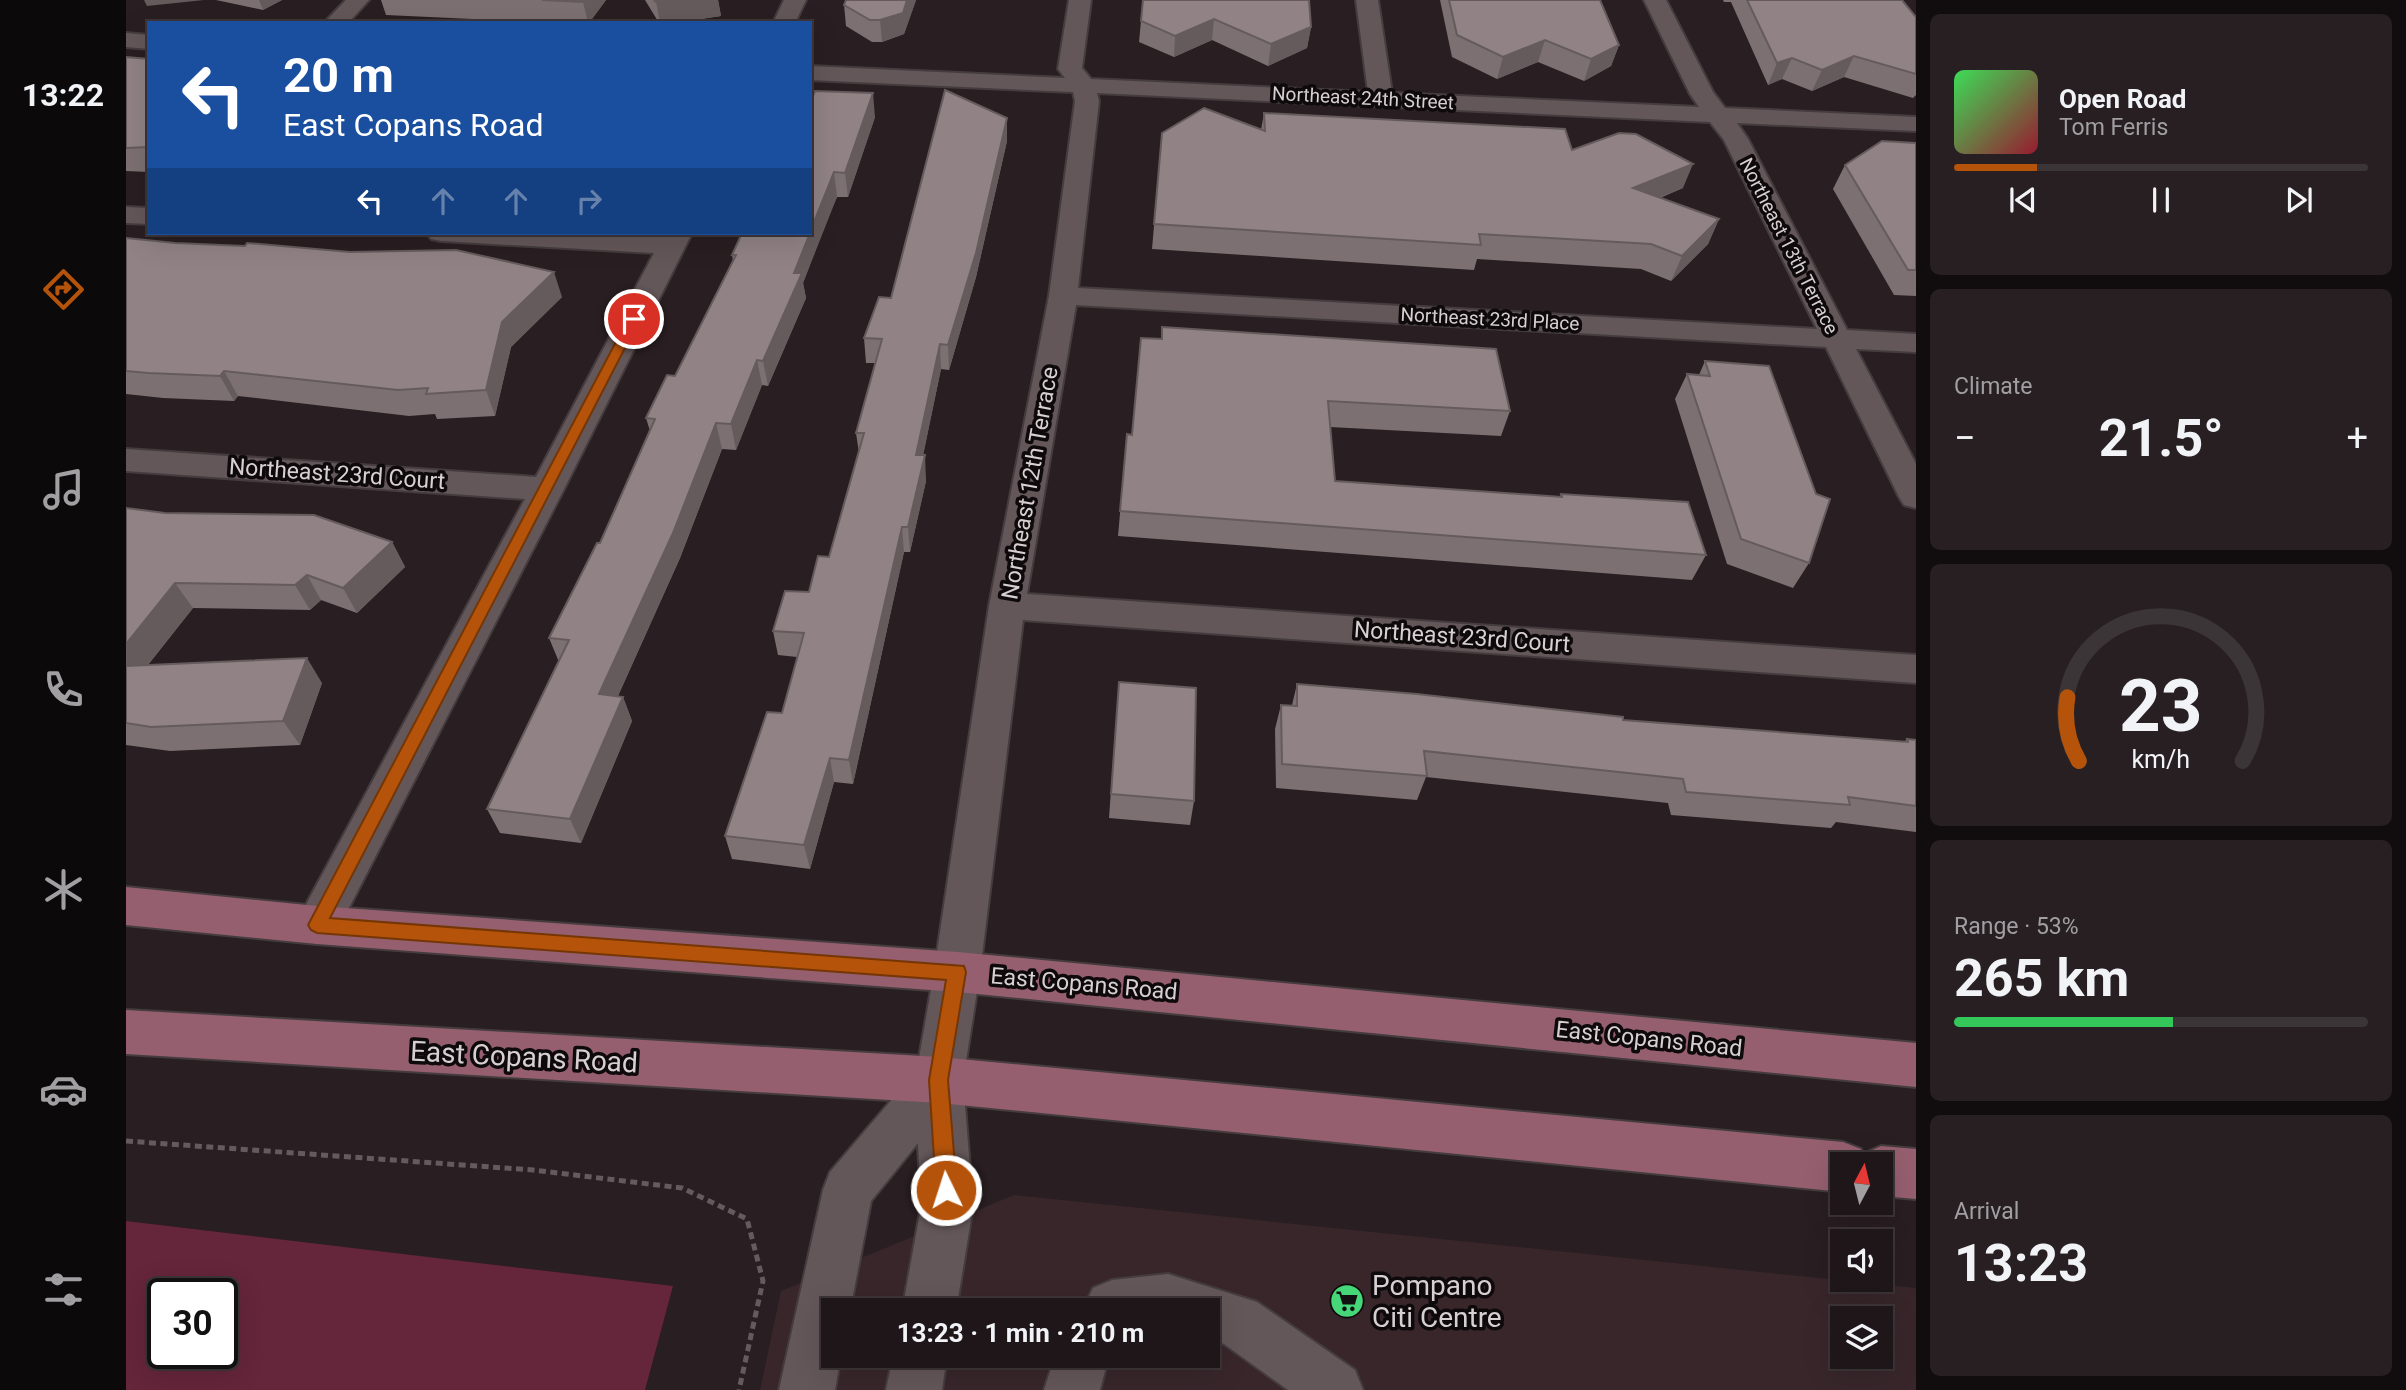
<!DOCTYPE html>
<meta charset="utf-8">
<style>
:root{--surface:#1f1619;--page:#271f22;--text:#f1f3f6;--muted:#a19fa2;--line:#3c3538;--accent:#b45309}
body{margin:0;font-family:Roboto,sans-serif;background:var(--page);color:var(--text);height:100vh;display:flex;flex-direction:column;font-size:26px;white-space:nowrap}
*{box-sizing:border-box;margin:0}
p{font-size:23px;color:var(--muted)}
.icon{flex:none;width:38px;height:38px;fill:none;stroke:currentColor;stroke-width:2;stroke-linecap:round;stroke-linejoin:round}
.map{position:relative;flex:1;overflow:hidden}
.panel{display:flex;flex-direction:column;gap:14px;padding:14px;background:#110c0e;width:490px}
.panel>*{flex:none}
.hud{position:absolute;left:21px;top:21px;width:665px;height:214px;border-radius:0px;box-shadow:0 7px 28px #0002,0 0 0 2px var(--line);background:#1a4fa0;color:#fff;overflow:hidden}
.needle{width:46px;rotate:7deg}
.fabs{position:absolute;left:1704px;top:1152px;display:grid;gap:14px}
.fabs a{display:grid;place-items:center;width:63px;height:63px;border-radius:0px;background:var(--surface);box-shadow:0 7px 28px #0002,0 0 0 2px var(--line);font-size:35px}
.speed{position:absolute;left:21px;top:1278px;display:flex;gap:14px;font-size:35px;font-weight:700;text-align:center}
.speed>*{display:grid;place-content:center;width:91px;height:91px;border-radius:50%;background:var(--surface);box-shadow:0 7px 28px #0002,0 0 0 2px var(--line);line-height:1}
.speed .limit{border:4px solid #111;border-radius:10px;background:#fff;color:#111}
.pin{position:absolute;display:grid;place-items:center;width:60px;height:60px;color:#fff;margin:-30px;border:4px solid #fff;border-radius:50%;box-shadow:0 2px 7px #0007}
.me{position:absolute;width:77px;margin:-38px;rotate:356deg;stroke-linejoin:round;filter:drop-shadow(0 0 5px #0008)}
.turn{display:flex;align-items:center;gap:24px;height:147px;padding:0 21px;font-size:32px}
.turn .icon{width:91px;height:91px;stroke-width:2.5}
.turn b{display:block;font-size:49px;line-height:60px}
.lanes{display:flex;align-items:center;height:66px;padding:0 21px;background:#0003;justify-content:center;gap:35px;direction:ltr}
.lanes .off{opacity:.35}
.big{font-size:52px;font-weight:700;line-height:1.1}
.panel .widget{flex:1;display:flex;flex-direction:column;justify-content:center;gap:10px;min-width:0;padding:0 24px;border-radius:10px;background:var(--page)}
.panel .dial{align-items:center;gap:0}
.dial svg{height:182px;overflow:visible;fill:none;stroke:var(--line);stroke-width:7;stroke-linecap:round;text-anchor:middle}
.dial text{fill:var(--text);stroke:none}
.song{display:flex;align-items:center;gap:21px}
.cover{width:84px;height:84px;border-radius:10px;background:linear-gradient(135deg,hsl(130 70% 55%),hsl(350 70% 35%))}
.played{height:7px;border-radius:4px;background:linear-gradient(90deg,var(--accent) 20%,var(--line) 20%)}
.keys{display:flex;justify-content:space-around;direction:ltr}
.heat{display:flex;justify-content:space-between;align-items:center;font-size:38px;direction:ltr}
.charge{height:10px;border-radius:5px;background:linear-gradient(90deg,#34c759 53%,var(--line) 0)}
.trip{position:absolute;left:695px;top:1298px;width:399px;height:70px;border-radius:0px;background:var(--surface);box-shadow:0 7px 28px #0002,0 0 0 2px var(--line);font-weight:700;line-height:70px;text-align:center}
main{display:flex;flex:1;min-height:0}
.tabs{display:flex;flex-direction:column;width:126px;justify-content:space-around;align-items:center;background:#0c090a;color:var(--muted)}
.tabs .icon{width:49px;height:49px}
.tabs .current{color:var(--accent)}
.tabs b{font-size:32px;color:var(--text)}
.map>svg:first-child{display:block}
</style>
<main>
<nav class="tabs">
<b>13:22</b>
<svg class="icon current" aria-label="directions" viewBox="0 0 24 24"><path d="M12 3l9 9-9 9-9-9zM9 14v-3h6M13 9l2 2-2 2"/></svg>
<svg class="icon" aria-label="music" viewBox="0 0 24 24"><path d="M9 18V5l10-2v13"/><circle cx="6" cy="18" r="3"/><circle cx="16" cy="16" r="3"/></svg>
<svg class="icon" aria-label="phone" viewBox="0 0 24 24"><path d="M5 4h4l2 5-3 2q2 4 5 5l2-3 5 2v4C11 20 4 13 5 4z"/></svg>
<svg class="icon" aria-label="climate" viewBox="0 0 24 24"><path d="M12 3v18M4 7l16 10M4 17L20 7"/></svg>
<svg class="icon" aria-label="car" viewBox="0 0 24 24"><path d="M5 17H2v-5l4-1 3-4h7l3 4 3 1v5h-3M9 17h6M6 11h13"/><circle cx="7" cy="17" r="2"/><circle cx="17" cy="17" r="2"/></svg>
<svg class="icon" aria-label="filters" viewBox="0 0 24 24"><path d="M4 7h16M4 17h16"/><circle cx="9" cy="7" r="2"/><circle cx="15" cy="17" r="2"/></svg>
</nav>
<div class="map">
<svg width="1790" height="1390" viewBox="0 0 1790 1390">
<rect width="100%" height="100%" fill="#291e21"/>
<path fill="#38262b" fill-rule="evenodd" d="M 888,1195 L 1790,1288 L 1790,1390 L 634,1390 L 655,1291 ZM 707,1311 L 1082,1311 L 1082,1356 L 707,1356 ZM 1717,1318 L 1755,1318 L 1755,1356 L 1717,1356 Z"/>
<path fill="#65253b" fill-rule="evenodd" d="M 0,1221 L 547,1286 L 519,1390 L 0,1390 ZM 37,1293 L 96,1293 L 96,1353 L 37,1353 Z"/>
<g fill="none" stroke-linecap="round" stroke-linejoin="round">
<g stroke="#443c3e" stroke-width="4">
<g id="minor">
<path d="M 220,0 L 243,0 L 222,23 L 198,23 Z"/>
<path d="M 658,0 L 680,0 L 669,23 L 647,23 Z"/>
<path d="M 943,0 L 965,0 L 956,68 L 965,79 L 1242,92 L 1230,0 L 1252,0 L 1266,93 L 1573,107 L 1564,94 L 1518,0 L 1540,0 L 1587,92 L 1599,108 L 1790,117 L 1790,131 L 1611,123 L 1622,139 L 1721,330 L 1790,334 L 1790,352 L 1730,349 L 1790,464 L 1790,508 L 1778,505 L 1773,497 L 1700,347 L 950,305 L 901,594 L 1790,655 L 1790,683 L 897,620 L 854,972 L 837,1080 L 847,1207 L 830,1311 L 776,1311 L 795,1207 L 792,1143 L 745,1201 L 724,1311 L 707,1311 L 707,1356 L 715,1356 L 709,1390 L 653,1390 L 697,1190 L 704,1172 L 791,1070 L 808,972 L 863,606 L 923,296 L 949,101 L 947,92 L 684,80 L 684,66 L 939,78 L 932,69 ZM 971,93 L 1584,122 L 1598,140 L 1691,329 L 952,288 L 973,101 Z"/>
<path d="M 0,33 L 23,35 L 23,49 L 0,47 Z"/>
<path d="M 0,207 L 23,208 L 23,224 L 0,223 Z"/>
<path d="M 301,233 L 457,233 L 536,237 L 539,233 L 566,233 L 438,489 L 207,939 L 191,944 L 175,939 L 169,925 L 399,499 L 0,471 L 0,449 L 410,477 L 528,253 L 315,241 L 305,239 Z"/>
<path d="M 1042,1274 L 1131,1302 L 1229,1370 L 1237,1390 L 1162,1390 L 1098,1344 L 1082,1339 L 1082,1311 L 956,1311 L 967,1288 L 986,1280 Z"/>
<path d="M 767,1356 L 821,1356 L 816,1390 L 760,1390 Z"/>
<path d="M 929,1356 L 983,1356 L 974,1390 L 918,1390 Z"/>
</g>
</g>
<g stroke="#443c3e" stroke-width="4">
<g id="major">
<path d="M 0,887 L 191,906 L 831,952 L 1790,1043 L 1790,1087 L 831,992 L 191,944 L 0,925 Z"/>
<path d="M 0,1010 L 813,1057 L 1717,1142 L 1735,1149 L 1737,1154 L 1755,1146 L 1790,1149 L 1790,1199 L 1755,1196 L 1755,1164 L 1717,1164 L 1717,1192 L 813,1103 L 0,1054 Z"/>
</g>
</g>
<path stroke="#655b5e" stroke-width="5" stroke-dasharray="7 4.5" stroke-linecap="butt" d="M 0,1141 L 407,1170 L 556,1188 L 621,1219 L 637,1281 L 613,1390"/>
<use href="#minor" fill="#64575a" fill-rule="evenodd"/>
<use href="#major" fill="#965f70" fill-rule="evenodd"/>
</g>
<g fill="#7c7072">
<path d="M 90,0 L 156,0 L 137,10 Z"/>
<path d="M 255,0 L 480,0 L 463,23 L 429,23 L 260,15 Z"/>
<path d="M 519,0 L 592,0 L 595,16 L 548,23 L 533,23 Z"/>
<path d="M 720,0 L 790,0 L 778,34 L 756,42 L 746,42 L 720,26 L 718,5 Z"/>
<path d="M 1017,0 L 1185,27 L 1181,48 L 1142,66 L 1086,40 L 1048,57 L 1013,42 Z"/>
<path d="M 1314,0 L 1474,0 L 1493,45 L 1485,66 L 1458,81 L 1412,62 L 1371,79 L 1326,57 Z"/>
<path d="M 1597,0 L 1776,0 L 1790,17 L 1790,95 L 1787,98 L 1718,77 L 1686,91 L 1656,79 L 1642,85 L 1605,2 L 1598,2 Z"/>
<path d="M 0,57 L 23,59 L 23,172 L 0,171 Z"/>
<path d="M 684,103 L 749,117 L 722,197 L 711,197 L 702,217 L 677,283 L 680,298 L 642,386 L 636,385 L 610,450 L 596,449 L 554,558 L 492,696 L 497,697 L 506,721 L 455,843 L 374,833 L 361,809 L 433,662 L 423,638 L 474,543 L 524,431 L 520,418 L 549,376 L 607,261 L 606,255 L 684,233 Z"/>
<path d="M 1138,113 L 1446,150 L 1557,188 L 1534,198 L 1593,219 L 1582,244 L 1545,281 L 1515,269 L 1351,259 L 1348,270 L 1026,249 L 1036,133 L 1135,130 Z"/>
<path d="M 881,141 L 850,277 L 823,370 L 815,369 L 797,455 L 800,481 L 784,552 L 778,552 L 727,784 L 708,782 L 684,869 L 606,859 L 599,836 L 656,713 L 671,657 L 652,655 L 647,631 L 683,592 L 703,557 L 733,453 L 730,433 L 749,363 L 740,363 L 738,338 L 765,298 Z"/>
<path d="M 1790,143 L 1790,296 L 1768,295 L 1707,189 L 1719,165 Z"/>
<path d="M 0,238 L 436,297 L 385,347 L 369,416 L 311,419 L 309,414 L 283,416 L 112,396 L 108,401 L 37,398 L 0,394 Z"/>
<path d="M 1036,327 L 1384,411 L 1375,436 L 1204,427 L 1209,481 L 1434,497 L 1435,494 L 1580,555 L 1566,580 L 992,536 L 1001,434 L 1006,435 L 1035,339 Z"/>
<path d="M 1579,361 L 1683,563 L 1667,588 L 1601,564 L 1549,399 L 1561,374 L 1573,375 Z"/>
<path d="M 0,508 L 266,542 L 279,567 L 231,613 L 195,600 L 184,610 L 67,608 L 22,665 L 196,683 L 174,745 L 44,751 L 0,745 Z"/>
<path d="M 1171,684 L 1497,720 L 1778,742 L 1781,739 L 1790,740 L 1790,832 L 1710,822 L 1705,828 L 1545,815 L 1542,803 L 1300,777 L 1291,800 L 1150,788 L 1149,729 L 1155,705 L 1166,705 Z"/>
<path d="M 991,706 L 1068,801 L 1064,825 L 983,818 Z"/>
</g>
<g fill="#655b5d">
<path d="M 18,0 L 78,0 L 21,6 Z"/>
<path d="M 133,0 L 156,0 L 137,10 Z"/>
<path d="M 458,0 L 480,0 L 463,23 L 462,23 L 457,2 Z"/>
<path d="M 546,0 L 592,0 L 595,16 L 548,23 L 534,23 L 530,2 Z"/>
<path d="M 781,0 L 790,0 L 778,34 L 756,42 L 754,20 Z"/>
<path d="M 1088,19 L 1086,40 L 1048,57 L 1049,36 Z"/>
<path d="M 1185,27 L 1181,48 L 1142,66 L 1145,44 Z"/>
<path d="M 1419,40 L 1412,62 L 1371,79 L 1377,57 Z"/>
<path d="M 1493,45 L 1485,66 L 1458,81 L 1465,59 Z"/>
<path d="M 1728,56 L 1718,77 L 1686,91 L 1696,70 Z"/>
<path d="M 1666,58 L 1656,79 L 1642,85 L 1651,63 Z"/>
<path d="M 747,93 L 749,117 L 722,197 L 719,173 Z"/>
<path d="M 881,118 L 881,141 L 850,277 L 823,370 L 822,345 Z"/>
<path d="M 1567,164 L 1557,188 L 1497,212 L 1507,188 Z"/>
<path d="M 708,172 L 711,197 L 677,283 L 680,298 L 642,386 L 637,361 L 668,273 Z"/>
<path d="M 1593,219 L 1582,244 L 1545,281 L 1556,256 Z"/>
<path d="M 428,272 L 436,297 L 385,347 L 369,416 L 360,390 L 376,322 Z"/>
<path d="M 814,344 L 815,369 L 792,480 L 790,455 Z"/>
<path d="M 631,360 L 636,385 L 610,450 L 605,424 Z"/>
<path d="M 98,371 L 112,396 L 108,401 L 94,376 Z"/>
<path d="M 590,423 L 596,449 L 554,558 L 482,718 L 473,694 Z"/>
<path d="M 799,455 L 800,481 L 784,552 L 782,527 Z"/>
<path d="M 776,527 L 778,552 L 727,784 L 723,760 Z"/>
<path d="M 266,542 L 279,567 L 231,613 L 217,588 Z"/>
<path d="M 181,575 L 195,600 L 184,610 L 169,585 Z"/>
<path d="M 49,583 L 67,608 L 1,691 L 0,690 L 0,644 Z"/>
<path d="M 181,658 L 196,683 L 174,745 L 157,721 Z"/>
<path d="M 497,697 L 506,721 L 455,843 L 444,819 Z"/>
<path d="M 704,758 L 708,782 L 684,869 L 678,845 Z"/>
</g>
<g fill="#908285" stroke="#655b5d" stroke-width="2">
<path d="M 416,0 L 458,0 L 457,2 Z"/>
<path d="M 528,0 L 546,0 L 530,2 Z"/>
<path d="M 720,0 L 781,0 L 777,13 L 754,20 L 744,20 L 718,5 Z"/>
<path d="M 1017,0 L 1183,0 L 1185,27 L 1145,44 L 1088,19 L 1049,36 L 1015,21 Z"/>
<path d="M 1323,0 L 1474,0 L 1493,45 L 1465,59 L 1419,40 L 1377,57 L 1331,35 Z"/>
<path d="M 1621,0 L 1776,0 L 1790,17 L 1790,74 L 1728,56 L 1696,70 L 1666,58 L 1651,63 Z"/>
<path d="M 0,57 L 23,59 L 23,147 L 0,148 Z"/>
<path d="M 819,90 L 881,118 L 850,253 L 822,345 L 814,344 L 790,455 L 799,455 L 782,527 L 776,527 L 723,760 L 704,758 L 678,845 L 599,836 L 641,712 L 656,713 L 678,633 L 647,631 L 659,591 L 683,592 L 692,556 L 703,557 L 738,433 L 730,433 L 756,339 L 738,338 L 753,297 L 765,298 Z"/>
<path d="M 689,91 L 747,93 L 719,173 L 708,172 L 684,232 L 684,103 Z"/>
<path d="M 1078,108 L 1139,131 L 1138,113 L 1439,129 L 1446,150 L 1493,133 L 1510,134 L 1567,164 L 1507,188 L 1593,219 L 1556,256 L 1525,244 L 1353,234 L 1355,245 L 1028,224 L 1036,133 Z"/>
<path d="M 1756,141 L 1790,143 L 1790,270 L 1782,270 L 1719,165 Z"/>
<path d="M 616,233 L 684,233 L 668,273 L 676,273 L 637,361 L 631,360 L 605,424 L 590,423 L 547,533 L 473,694 L 497,697 L 444,819 L 361,809 L 443,640 L 423,638 L 471,543 L 474,543 L 529,419 L 520,418 L 541,375 L 549,376 L 610,255 L 606,255 Z"/>
<path d="M 0,238 L 49,243 L 119,246 L 121,243 L 224,252 L 330,250 L 428,272 L 376,322 L 360,390 L 300,394 L 302,388 L 272,390 L 98,371 L 94,376 L 22,373 L 0,371 Z"/>
<path d="M 1036,327 L 1370,349 L 1384,411 L 1202,401 L 1209,481 L 1436,497 L 1435,494 L 1562,502 L 1580,555 L 994,511 L 1001,434 L 1006,435 L 1015,338 L 1036,339 Z"/>
<path d="M 1579,361 L 1643,366 L 1690,494 L 1704,499 L 1683,563 L 1615,539 L 1561,374 L 1584,376 Z"/>
<path d="M 0,508 L 39,513 L 188,515 L 266,542 L 217,588 L 181,575 L 169,585 L 49,583 L 0,644 Z"/>
<path d="M 181,658 L 157,721 L 25,727 L 0,723 L 0,666 Z"/>
<path d="M 993,682 L 1070,688 L 1068,801 L 985,794 Z"/>
<path d="M 1171,684 L 1291,694 L 1497,717 L 1497,720 L 1782,742 L 1781,739 L 1790,740 L 1790,806 L 1722,797 L 1724,805 L 1560,792 L 1557,779 L 1298,751 L 1301,776 L 1156,764 L 1155,705 L 1171,706 Z"/>
</g>
<path fill="#b45309" stroke="#753606" stroke-width="2" d="M 508,315 L 514,319 L 204,918 L 838,966 L 840,972 L 822,1080 L 831,1190 L 827,1197 L 820,1200 L 813,1197 L 810,1190 L 803,1080 L 820,980 L 191,933 L 185,930 L 182,925 L 502,319 Z"/>
<defs>
<g id="supermarket-disc" transform="scale(1.75)"><circle r="9.5" fill="#46d779" stroke="#0e090b"/><path d="M-6-5.5h2.5l.6 2H6L4.5 2H-2.5L-4.4-4H-6ZM-1.5 3.2a1.3 1.3 0 1 0 .1 0ZM3 3.2a1.3 1.3 0 1 0 .1 0Z" fill="#111"/></g>
</defs>
<g fill-rule="evenodd">
<use href="#supermarket-disc" x="1221" y="1301"/>
</g>
<g text-anchor="middle" dominant-baseline="central" stroke-width="7" stroke-linejoin="round" paint-order="stroke">
<g font-size="19" fill="#d7cfd1" stroke="#0e090b">
<text transform="translate(1237 98) rotate(3)">Northeast 24th Street</text>
<text transform="translate(1663 246) rotate(63)">Northeast 13th Terrace</text>
<text transform="translate(1364 319) rotate(3)">Northeast 23rd Place</text>
</g>
<g font-size="23" fill="#d7cfd1" stroke="#0e090b">
<text transform="translate(211 474) rotate(4)">Northeast 23rd Court</text>
<text transform="translate(904 483) rotate(-80)">Northeast 12th Terrace</text>
<text transform="translate(1336 637) rotate(4)">Northeast 23rd Court</text>
<text transform="translate(958 984) rotate(5)">East Copans Road</text>
<text transform="translate(1523 1039) rotate(6)">East Copans Road</text>
</g>
<g font-size="28" fill="#d7cfd1" stroke="#0e090b">
<text transform="translate(398 1057) rotate(3)">East Copans Road</text>
</g>
<g font-size="28" fill="#d7cfd1" stroke="#0e090b" text-anchor="start">
<text x="1246" y="1285">Pompano<tspan x="1246" dy="32">Citi Centre</tspan></text>
</g>
</g>
</svg>
<div class="fabs">
<a><svg class="needle" viewBox="-14 -14 28 28"><path d="M0-13l5 13h-10z" fill="#e53935"/><path d="M0 13l5-13h-10z" fill="#a19fa2"/></svg></a>
<a><svg class="icon" aria-label="sound" viewBox="0 0 24 24"><path d="M4 9h4l5-4v14l-5-4H4zM17 9q2 3 0 6"/></svg></a>
<a><svg class="icon" aria-label="layers" viewBox="0 0 24 24"><path d="M12 4l9 5-9 5-9-5zM3 14l9 5 9-5"/></svg></a>
</div>
<div class="speed"><div class="limit">30</div></div>
<div class="pin" style="left:508px;top:319px;background:#d93025"><svg class="icon" aria-label="arrive" viewBox="0 0 24 24"><path d="M6 21V4h12l-3 4 3 4H6"/></svg></div>
<svg class="me" style="left:820px;top:1190px" viewBox="-20 -20 40 40"><circle r="17" fill="#b45309" stroke="#fff" stroke-width="3"/><path d="M0-11L8 9 0 5-8 9z" fill="#fff"/></svg>
<div class="trip">13:23 · 1 min · 210 m</div>
<div class="hud">
<div class="turn"><svg class="icon" aria-label="left" viewBox="0 0 24 24"><path d="M17 20v-9H6M10 6l-5 5 5 5"/></svg><div><b>20 m</b>East Copans Road</div></div>
<div class="lanes"><svg class="icon" aria-label="left" viewBox="0 0 24 24"><path d="M17 20v-9H6M10 6l-5 5 5 5"/></svg><svg class="icon off" aria-label="ahead" viewBox="0 0 24 24"><path d="M12 20V5M6 11l6-6 6 6"/></svg><svg class="icon off" aria-label="ahead" viewBox="0 0 24 24"><path d="M12 20V5M6 11l6-6 6 6"/></svg><svg class="icon off" aria-label="right" viewBox="0 0 24 24"><path d="M7 20v-9h11M14 6l5 5-5 5"/></svg></div>
</div>
</div>
<section class="panel">
<div class="widget">
<div class="song"><i class="cover"></i><div><b>Open Road</b><p>Tom Ferris</p></div></div>
<div class="played"></div>
<div class="keys"><svg class="icon" aria-label="previous" viewBox="0 0 24 24"><path d="M18 5L8 12l10 7zM5 5v14"/></svg><svg class="icon" aria-label="pause" viewBox="0 0 24 24"><path d="M8 5v14M16 5v14"/></svg><svg class="icon" aria-label="next" viewBox="0 0 24 24"><path d="M6 5l10 7-10 7zM19 5v14"/></svg></div>
</div>
<div class="widget"><p>Climate</p>
<div class="heat"><a>−</a><b class="big">21.5°</b><a>+</a></div>
</div>
<div class="widget dial"><svg viewBox="0 0 100 80">
<path d="M14 69A42 42 0 1 1 86 69"/>
<path d="M14 69A42 42 0 0 1 9 41" stroke="#b45309"/>
<text x="50" y="56" font-size="32" font-weight="700">23</text>
<text x="50" y="72" font-size="11">km/h</text>
</svg></div>
<div class="widget"><p>Range · 53%</p><b class="big">265 km</b><div class="charge"></div></div>
<div class="widget"><p>Arrival</p><b class="big">13:23</b></div>
</section>
</main>
